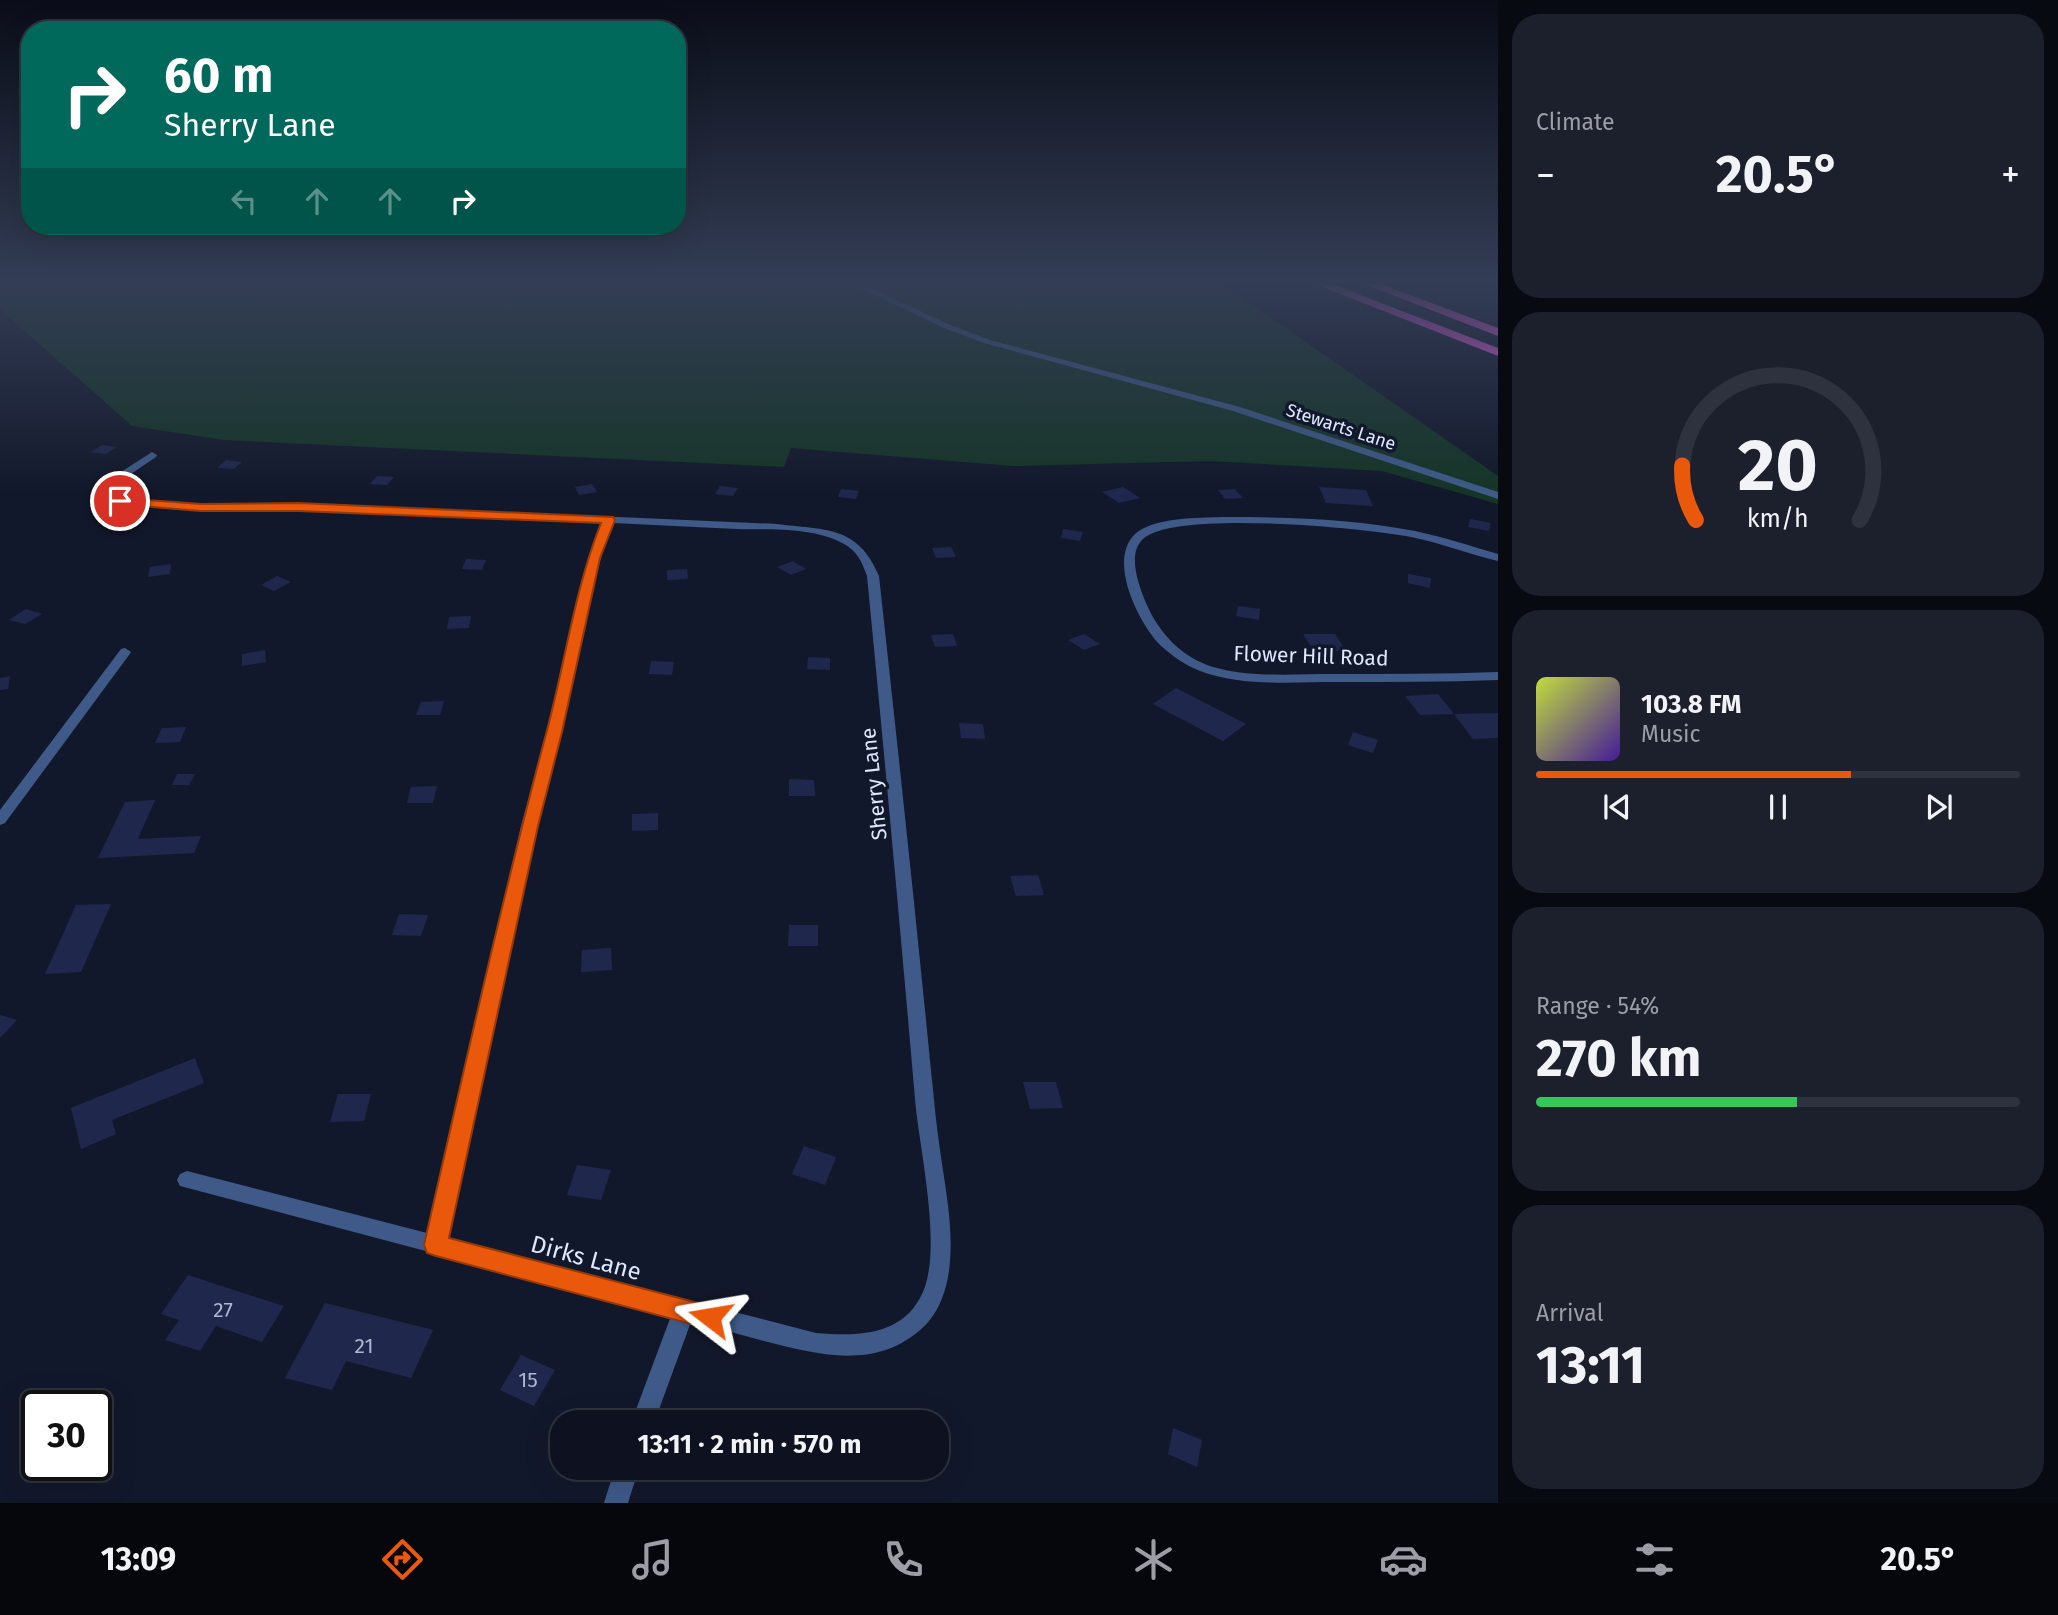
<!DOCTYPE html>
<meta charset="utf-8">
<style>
:root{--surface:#0e1220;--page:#1c202d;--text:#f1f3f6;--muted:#9b9ea5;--line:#2e323e;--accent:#ea580c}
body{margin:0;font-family:"Fira Sans",sans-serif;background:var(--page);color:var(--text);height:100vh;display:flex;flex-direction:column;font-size:26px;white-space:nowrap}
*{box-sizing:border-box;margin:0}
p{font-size:23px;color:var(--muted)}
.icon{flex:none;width:38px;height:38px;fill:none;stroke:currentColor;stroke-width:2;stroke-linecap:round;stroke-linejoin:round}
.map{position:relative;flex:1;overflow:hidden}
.details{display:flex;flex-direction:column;gap:14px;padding:14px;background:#080a12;width:560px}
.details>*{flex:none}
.top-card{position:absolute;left:21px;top:21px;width:665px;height:214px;border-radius:28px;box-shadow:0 7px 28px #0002,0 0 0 2px var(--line);background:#00695c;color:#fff;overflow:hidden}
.speed{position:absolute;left:21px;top:1390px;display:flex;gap:14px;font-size:35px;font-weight:700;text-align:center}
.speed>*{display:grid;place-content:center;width:91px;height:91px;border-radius:50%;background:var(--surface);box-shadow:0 7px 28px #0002,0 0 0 2px var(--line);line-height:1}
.speed .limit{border:4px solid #111;border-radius:10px;background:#fff;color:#111}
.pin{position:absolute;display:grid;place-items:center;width:60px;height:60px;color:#fff;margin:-30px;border:4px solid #fff;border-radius:50%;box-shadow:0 2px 7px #0007}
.me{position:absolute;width:77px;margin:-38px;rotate:284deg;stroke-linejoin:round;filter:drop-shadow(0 0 5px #0008)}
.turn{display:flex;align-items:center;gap:24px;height:147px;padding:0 28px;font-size:32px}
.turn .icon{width:91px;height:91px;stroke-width:2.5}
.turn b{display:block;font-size:49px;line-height:60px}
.lanes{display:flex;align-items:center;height:66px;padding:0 28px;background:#0003;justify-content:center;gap:35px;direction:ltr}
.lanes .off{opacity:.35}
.big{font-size:52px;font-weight:700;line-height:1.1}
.details .tile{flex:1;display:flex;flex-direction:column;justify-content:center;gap:10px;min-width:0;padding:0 24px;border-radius:28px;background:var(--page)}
.details .dial{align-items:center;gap:0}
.dial svg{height:182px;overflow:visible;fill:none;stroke:var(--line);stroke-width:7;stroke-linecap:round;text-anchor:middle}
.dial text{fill:var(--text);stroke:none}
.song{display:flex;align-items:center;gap:21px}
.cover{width:84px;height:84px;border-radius:10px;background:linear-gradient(135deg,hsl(70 70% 55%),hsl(260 70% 35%))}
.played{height:7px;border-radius:4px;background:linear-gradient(90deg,var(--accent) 65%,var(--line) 65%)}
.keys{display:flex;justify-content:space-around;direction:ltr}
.heat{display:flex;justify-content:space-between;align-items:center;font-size:38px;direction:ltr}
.charge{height:10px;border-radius:5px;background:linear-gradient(90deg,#34c759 54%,var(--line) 0)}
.trip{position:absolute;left:550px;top:1410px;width:399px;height:70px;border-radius:28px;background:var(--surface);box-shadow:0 7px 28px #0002,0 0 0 2px var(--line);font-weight:700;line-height:70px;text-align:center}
.tabs{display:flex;height:112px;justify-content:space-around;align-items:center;background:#06070d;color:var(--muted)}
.tabs .icon{width:49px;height:49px}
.tabs .current{color:var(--accent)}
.tabs b{font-size:32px;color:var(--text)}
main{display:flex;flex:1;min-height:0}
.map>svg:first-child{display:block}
</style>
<main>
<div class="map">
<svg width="1498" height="1503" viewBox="0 0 1498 1503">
<rect width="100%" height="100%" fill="#12182b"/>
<path fill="#153527" d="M 0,284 L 1215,284 L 1234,292 L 1498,476 L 1498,504 L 1382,471 L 1211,461 L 1013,466 L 791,448 L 784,467 L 224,440 L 132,426 L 0,309 Z"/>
<g fill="#1f284c">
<path d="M 102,445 L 117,447 L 106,454 L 91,452 Z"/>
<path d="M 226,460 L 242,462 L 234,469 L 217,468 Z"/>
<path d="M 377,476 L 394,477 L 387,485 L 370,484 Z"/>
<path d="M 592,484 L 597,492 L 579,495 L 575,487 Z"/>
<path d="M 720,486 L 738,488 L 733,496 L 715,494 Z"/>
<path d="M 1123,487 L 1140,498 L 1119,503 L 1102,492 Z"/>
<path d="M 1319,487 L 1366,490 L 1373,506 L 1326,503 Z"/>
<path d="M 841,489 L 859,491 L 856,499 L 838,497 Z"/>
<path d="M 1235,489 L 1243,498 L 1225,499 L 1218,490 Z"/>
<path d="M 1470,519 L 1491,523 L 1489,531 L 1468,527 Z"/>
<path d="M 1063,529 L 1083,532 L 1080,541 L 1061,538 Z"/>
<path d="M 951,547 L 956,557 L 936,558 L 932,548 Z"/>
<path d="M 466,559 L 486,560 L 482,570 L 462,569 Z"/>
<path d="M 793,561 L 806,569 L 791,575 L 777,567 Z"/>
<path d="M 171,564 L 170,574 L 148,577 L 150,567 Z"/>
<path d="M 687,569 L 688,579 L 667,580 L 667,570 Z"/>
<path d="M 1408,574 L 1431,578 L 1430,588 L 1408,583 Z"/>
<path d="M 277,576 L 291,582 L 274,591 L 261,585 Z"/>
<path d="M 1238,606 L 1260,609 L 1259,620 L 1236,616 Z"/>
<path d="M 26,609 L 42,614 L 25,624 L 9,620 Z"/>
<path d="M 471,616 L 469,628 L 447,629 L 449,617 Z"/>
<path d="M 953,634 L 957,646 L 935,647 L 931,635 Z"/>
<path d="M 1084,634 L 1100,644 L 1084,650 L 1068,640 Z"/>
<path d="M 1303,634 L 1335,634 L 1346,651 L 1314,651 Z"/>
<path d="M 265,650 L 266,662 L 242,666 L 242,654 Z"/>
<path d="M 808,657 L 830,658 L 830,670 L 807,669 Z"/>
<path d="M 651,661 L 674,662 L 672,675 L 649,674 Z"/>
<path d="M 10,676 L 8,689 L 0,690 L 0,678 Z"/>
<path d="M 1176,688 L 1246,724 L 1223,741 L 1153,704 Z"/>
<path d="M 1438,694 L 1454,714 L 1420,715 L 1405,696 Z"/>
<path d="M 444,701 L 440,715 L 416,715 L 421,702 Z"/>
<path d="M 1498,713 L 1498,738 L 1473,739 L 1454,714 Z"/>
<path d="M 959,723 L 983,724 L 985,739 L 961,738 Z"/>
<path d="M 186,727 L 180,742 L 155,743 L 162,728 Z"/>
<path d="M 1353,732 L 1378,740 L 1373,753 L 1348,745 Z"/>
<path d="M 177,774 L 195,774 L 189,785 L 172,785 Z"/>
<path d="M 789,779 L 814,780 L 815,796 L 789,796 Z"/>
<path d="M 437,786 L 433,803 L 407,803 L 411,787 Z"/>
<path d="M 155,800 L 138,839 L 201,836 L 194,853 L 98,858 L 125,802 Z"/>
<path d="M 658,813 L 658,830 L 632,831 L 632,814 Z"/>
<path d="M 1038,875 L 1044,895 L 1016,896 L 1010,876 Z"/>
<path d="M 111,904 L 81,972 L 45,974 L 76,905 Z"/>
<path d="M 399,914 L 428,915 L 421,936 L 392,935 Z"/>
<path d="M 789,925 L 818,925 L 818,946 L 788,946 Z"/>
<path d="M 611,948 L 612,970 L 581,972 L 582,950 Z"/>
<path d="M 0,1015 L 17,1020 L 0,1038 Z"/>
<path d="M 195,1058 L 204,1083 L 112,1120 L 116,1134 L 81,1149 L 71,1108 Z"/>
<path d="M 1023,1082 L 1056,1082 L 1063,1108 L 1030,1109 Z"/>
<path d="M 338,1094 L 371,1094 L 364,1121 L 330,1122 Z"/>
<path d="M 804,1146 L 836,1157 L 825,1185 L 792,1174 Z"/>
<path d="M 577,1165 L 611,1170 L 601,1200 L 567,1195 Z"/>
<path d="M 188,1275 L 246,1294 L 284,1306 L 262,1342 L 216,1326 L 200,1351 L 165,1340 L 179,1320 L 161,1314 Z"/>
<path d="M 325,1303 L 433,1330 L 411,1378 L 346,1361 L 332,1390 L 285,1378 Z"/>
<path d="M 521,1355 L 555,1370 L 534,1406 L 500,1390 Z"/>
<path d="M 1173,1428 L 1202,1440 L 1197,1467 L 1168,1454 Z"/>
</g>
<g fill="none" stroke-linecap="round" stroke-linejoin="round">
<g fill="#3f5a89" fill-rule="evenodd">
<path d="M 852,284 L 863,284 L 948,324 L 990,340 L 1240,407 L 1498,492 L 1498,499 L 1233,411 L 984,343 L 942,327 Z"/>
<path d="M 152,452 L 157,455 L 156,457 L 116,484 L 117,495 C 178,512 246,502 308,504 C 464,511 620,517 776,524 C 824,530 858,525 879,576 C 897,741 915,906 931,1071 C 934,1098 936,1124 940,1150 C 945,1186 953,1224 950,1261 C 948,1287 940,1314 919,1331 C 874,1369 819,1355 768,1342 C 742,1335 716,1328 691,1322 L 654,1423 L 631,1423 L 671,1316 L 180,1186 L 177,1180 L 180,1174 L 187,1171 L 427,1233 L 521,826 L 547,732 L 588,558 L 602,523 C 501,519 400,512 299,510 C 236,509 170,516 108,499 L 107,481 ZM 613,523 C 654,525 695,527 737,529 C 770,530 812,527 842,543 C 857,550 862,562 867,576 C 884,750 900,925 915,1099 C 919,1149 945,1255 920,1298 C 899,1337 854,1336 816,1333 L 447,1238 C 483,1070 518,902 560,735 C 578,664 587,591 613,523 Z"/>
<path d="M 1223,517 C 1287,517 1353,519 1415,531 C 1443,537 1471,546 1498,554 L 1498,561 C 1469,554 1441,543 1411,537 C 1364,528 1179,510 1144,538 C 1126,553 1139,586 1146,603 C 1159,633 1181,657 1213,667 C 1251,678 1294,674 1334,674 C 1389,674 1443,674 1498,672 L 1498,680 C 1445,682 1391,682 1338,682 C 1292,682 1244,687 1200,671 C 1185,665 1172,656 1160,645 C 1139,623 1107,561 1135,534 C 1154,517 1199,518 1223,517 Z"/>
<path d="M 125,648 L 131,652 L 129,655 L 5,823 L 0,825 L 0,810 L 121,649 Z"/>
<path d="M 615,1468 L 639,1468 L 628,1503 L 604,1503 Z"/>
</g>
<g fill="#fa5ce8" fill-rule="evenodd">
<path d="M 1315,284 L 1332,284 L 1498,348 L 1498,356 Z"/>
<path d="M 1364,284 L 1381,284 L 1498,328 L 1498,336 Z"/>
</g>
</g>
<linearGradient id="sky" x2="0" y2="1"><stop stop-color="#0a0d18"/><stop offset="0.57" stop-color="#333d55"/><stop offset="1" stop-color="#333d55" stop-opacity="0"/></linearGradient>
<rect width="1498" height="494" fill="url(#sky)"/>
<path fill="#ea580c" stroke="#983908" stroke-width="2" d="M 120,498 L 201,504 L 299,503 L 613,517 L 615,520 L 600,558 L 562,732 L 538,826 L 449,1238 L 710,1306 L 719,1309 L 723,1317 L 719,1326 L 710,1329 L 436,1256 L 427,1253 L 424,1245 C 463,1074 501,903 546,734 C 565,664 574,591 601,523 L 299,511 L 201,511 L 116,504 L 116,499 Z"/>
<g text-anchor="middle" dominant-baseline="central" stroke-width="7" stroke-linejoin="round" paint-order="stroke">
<g font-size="18" fill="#dde7fe" stroke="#12182b">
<text transform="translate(1341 427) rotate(18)">Stewarts Lane</text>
</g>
<g font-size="21" fill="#dde7fe" stroke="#12182b">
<text transform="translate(1311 656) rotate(2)">Flower Hill Road</text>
<text transform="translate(874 784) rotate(-96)">Sherry Lane</text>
</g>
<g font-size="21" fill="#aeb7d2">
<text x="223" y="1310">27</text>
<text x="364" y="1346">21</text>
<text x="528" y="1380">15</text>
</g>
<g font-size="24" fill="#dde7fe" stroke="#12182b">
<text transform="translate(586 1258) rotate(15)">Dirks Lane</text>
</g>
</g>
</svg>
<div class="speed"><div class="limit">30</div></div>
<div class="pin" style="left:120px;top:501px;background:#d93025"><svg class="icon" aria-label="arrive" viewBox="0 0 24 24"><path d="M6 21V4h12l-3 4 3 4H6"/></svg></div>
<svg class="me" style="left:710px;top:1317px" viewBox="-20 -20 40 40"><path d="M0-17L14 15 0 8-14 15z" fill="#ea580c" stroke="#fff" stroke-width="4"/></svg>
<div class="trip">13:11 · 2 min · 570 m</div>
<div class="top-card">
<div class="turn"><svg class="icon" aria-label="right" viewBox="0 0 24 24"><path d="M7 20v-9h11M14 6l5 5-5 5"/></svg><div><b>60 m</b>Sherry Lane</div></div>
<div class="lanes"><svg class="icon off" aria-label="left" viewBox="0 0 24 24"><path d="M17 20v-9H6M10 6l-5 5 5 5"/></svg><svg class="icon off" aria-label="ahead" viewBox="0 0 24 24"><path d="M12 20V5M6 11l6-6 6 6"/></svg><svg class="icon off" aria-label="ahead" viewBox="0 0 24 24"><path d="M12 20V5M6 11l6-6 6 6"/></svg><svg class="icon" aria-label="right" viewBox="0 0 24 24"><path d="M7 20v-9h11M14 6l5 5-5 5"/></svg></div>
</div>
</div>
<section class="details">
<div class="tile"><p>Climate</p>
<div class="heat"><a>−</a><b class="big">20.5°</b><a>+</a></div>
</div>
<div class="tile dial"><svg viewBox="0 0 100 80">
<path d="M14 69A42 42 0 1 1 86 69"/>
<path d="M14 69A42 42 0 0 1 8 45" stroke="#ea580c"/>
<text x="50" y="56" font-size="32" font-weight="700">20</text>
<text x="50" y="72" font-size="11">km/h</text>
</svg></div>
<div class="tile">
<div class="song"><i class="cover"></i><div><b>103.8 FM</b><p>Music</p></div></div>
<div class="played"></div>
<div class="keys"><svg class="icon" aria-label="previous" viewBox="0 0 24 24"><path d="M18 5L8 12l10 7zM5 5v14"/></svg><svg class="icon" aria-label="pause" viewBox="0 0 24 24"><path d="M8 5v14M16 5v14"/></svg><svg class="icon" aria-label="next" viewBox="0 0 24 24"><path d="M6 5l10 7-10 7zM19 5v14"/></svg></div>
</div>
<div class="tile"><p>Range · 54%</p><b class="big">270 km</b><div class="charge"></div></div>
<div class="tile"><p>Arrival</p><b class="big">13:11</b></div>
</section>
</main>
<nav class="tabs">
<b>13:09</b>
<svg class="icon current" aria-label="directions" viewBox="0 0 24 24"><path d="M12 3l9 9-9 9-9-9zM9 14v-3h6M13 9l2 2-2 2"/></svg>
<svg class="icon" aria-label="music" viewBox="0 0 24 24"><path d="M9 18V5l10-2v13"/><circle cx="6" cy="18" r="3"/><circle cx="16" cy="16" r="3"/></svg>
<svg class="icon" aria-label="phone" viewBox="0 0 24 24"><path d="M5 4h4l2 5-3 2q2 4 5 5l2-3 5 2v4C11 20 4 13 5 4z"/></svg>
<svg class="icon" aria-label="climate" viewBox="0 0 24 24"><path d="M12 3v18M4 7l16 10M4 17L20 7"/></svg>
<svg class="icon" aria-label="car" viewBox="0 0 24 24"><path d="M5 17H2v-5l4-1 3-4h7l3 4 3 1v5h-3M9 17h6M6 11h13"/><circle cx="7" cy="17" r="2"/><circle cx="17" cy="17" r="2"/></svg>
<svg class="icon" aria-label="filters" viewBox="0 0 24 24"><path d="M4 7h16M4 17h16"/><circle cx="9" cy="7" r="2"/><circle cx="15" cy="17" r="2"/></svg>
<b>20.5°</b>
</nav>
